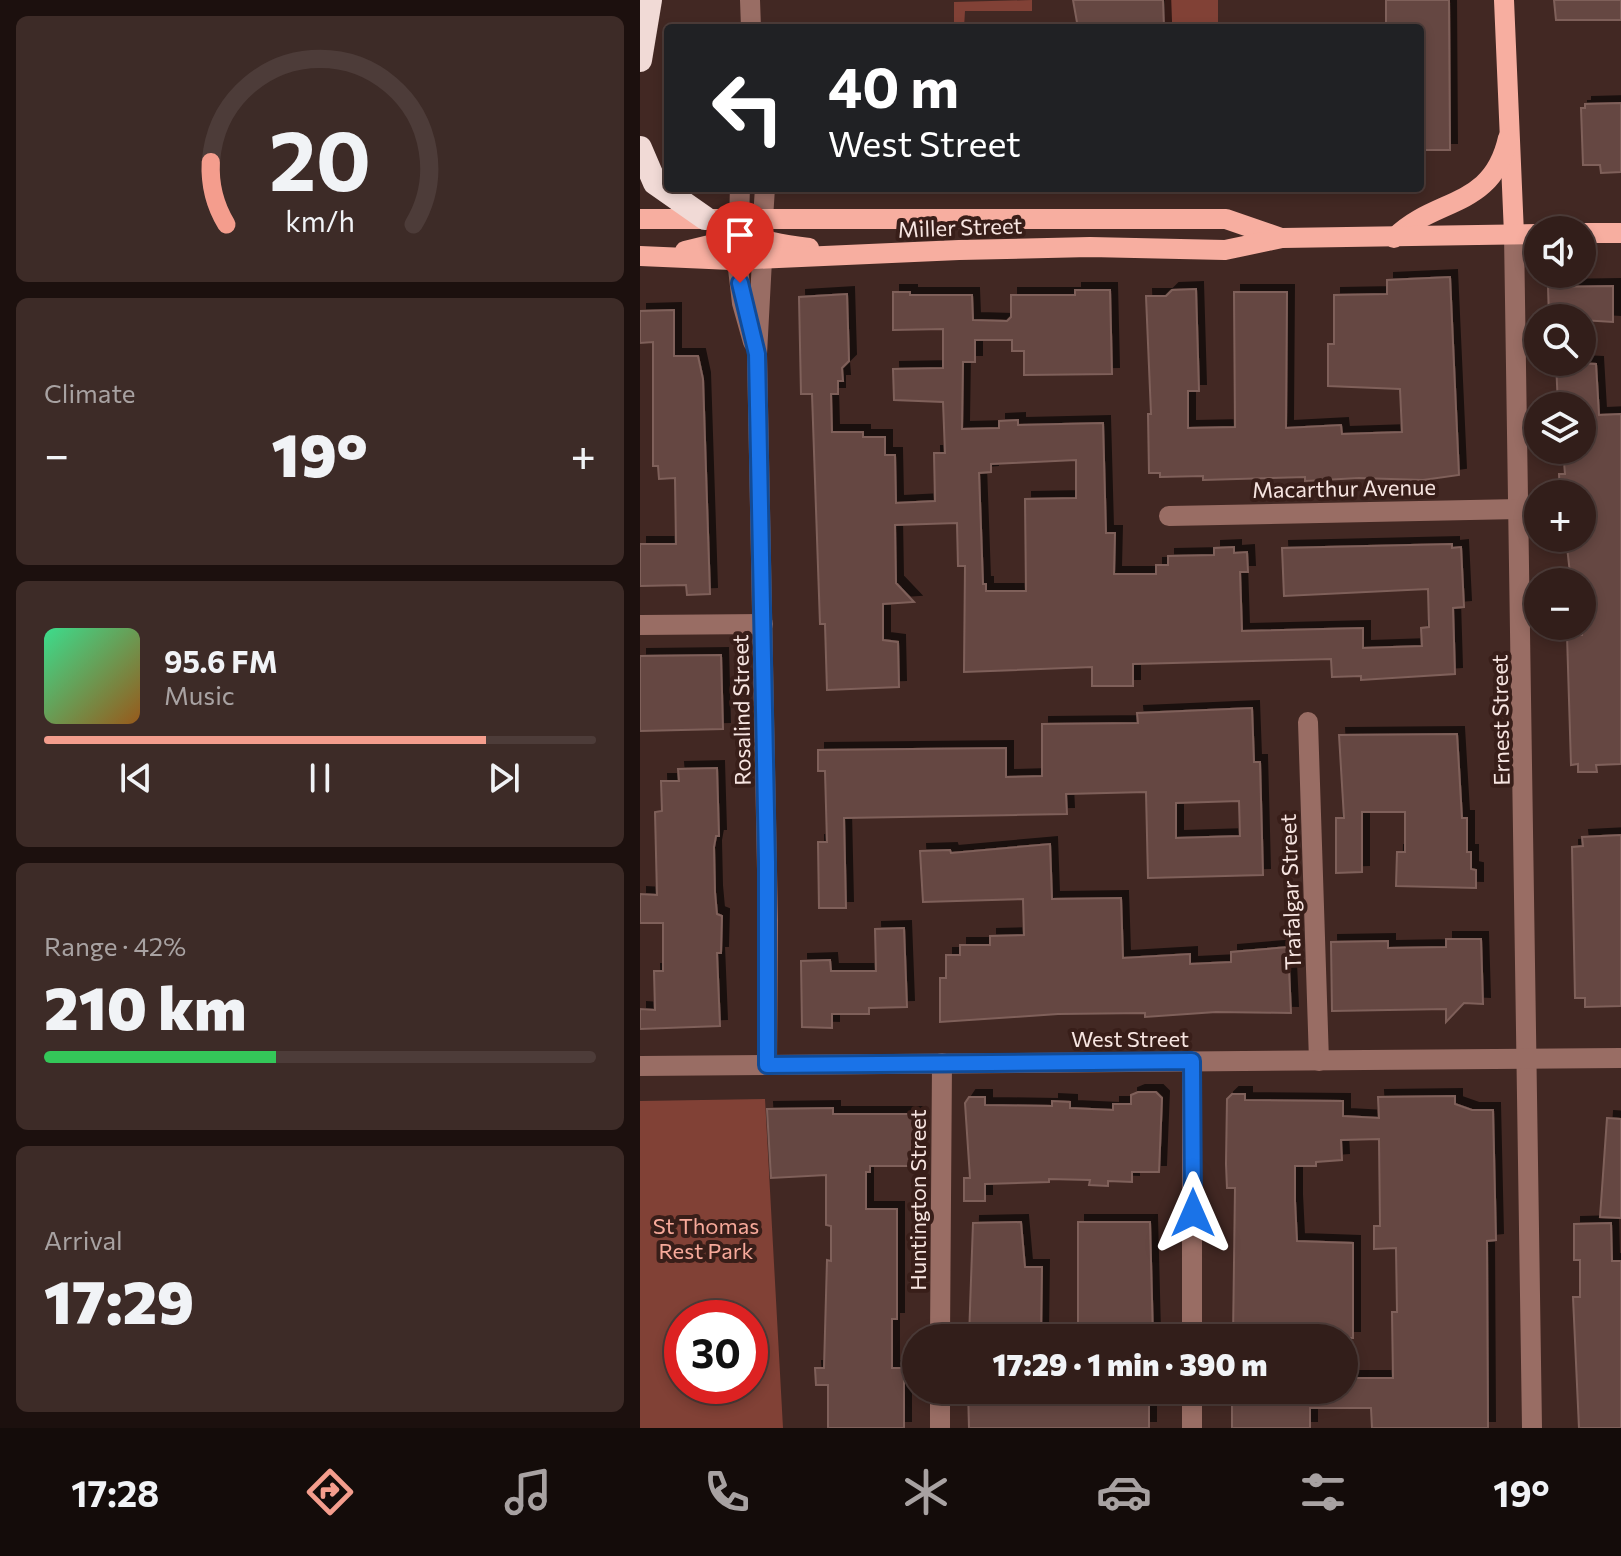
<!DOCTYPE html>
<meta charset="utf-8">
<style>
:root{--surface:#321e1a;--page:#3d2b27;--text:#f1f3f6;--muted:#a8a2a2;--line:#4d3c39;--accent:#f49d8d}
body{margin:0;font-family:Commissioner,sans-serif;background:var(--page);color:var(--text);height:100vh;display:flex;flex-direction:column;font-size:30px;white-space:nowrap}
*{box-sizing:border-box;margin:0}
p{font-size:26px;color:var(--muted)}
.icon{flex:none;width:44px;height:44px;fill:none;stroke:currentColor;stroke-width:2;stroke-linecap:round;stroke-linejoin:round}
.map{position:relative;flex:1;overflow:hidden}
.drawer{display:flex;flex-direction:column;gap:16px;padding:16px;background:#1c100e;width:640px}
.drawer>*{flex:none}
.top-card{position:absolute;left:24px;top:24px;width:760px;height:168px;border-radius:8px;box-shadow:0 4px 12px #0003,0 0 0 2px var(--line);background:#202124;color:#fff;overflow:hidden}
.controls{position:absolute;left:884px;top:216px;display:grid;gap:16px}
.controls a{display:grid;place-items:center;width:72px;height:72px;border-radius:50%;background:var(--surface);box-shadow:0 4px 12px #0003,0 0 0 2px var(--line);font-size:40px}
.speed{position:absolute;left:24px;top:1300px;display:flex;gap:16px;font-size:40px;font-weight:700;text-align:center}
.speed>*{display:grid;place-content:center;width:104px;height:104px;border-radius:50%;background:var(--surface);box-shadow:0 4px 12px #0003,0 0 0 2px var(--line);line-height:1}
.speed .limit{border:12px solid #d22;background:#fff;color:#111}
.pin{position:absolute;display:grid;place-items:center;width:68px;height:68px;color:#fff;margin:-82px -34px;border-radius:50% 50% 50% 0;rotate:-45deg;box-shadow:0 0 8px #0007}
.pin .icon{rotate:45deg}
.me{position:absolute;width:88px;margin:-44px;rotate:0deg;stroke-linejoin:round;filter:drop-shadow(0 0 6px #0008)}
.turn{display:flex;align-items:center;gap:28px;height:168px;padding:0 32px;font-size:36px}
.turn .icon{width:104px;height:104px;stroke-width:2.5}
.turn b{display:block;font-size:56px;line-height:68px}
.big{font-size:60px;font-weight:800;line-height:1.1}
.drawer .card{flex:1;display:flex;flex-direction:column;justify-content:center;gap:12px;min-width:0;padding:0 28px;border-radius:12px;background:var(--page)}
.drawer .dial{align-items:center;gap:0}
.dial svg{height:208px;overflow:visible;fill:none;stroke:var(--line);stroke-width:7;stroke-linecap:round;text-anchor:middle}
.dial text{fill:var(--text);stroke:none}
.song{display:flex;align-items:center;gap:24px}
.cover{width:96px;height:96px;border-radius:12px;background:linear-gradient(135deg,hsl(150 70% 55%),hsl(30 70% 35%))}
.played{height:8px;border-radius:4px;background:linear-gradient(90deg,var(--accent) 80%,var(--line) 80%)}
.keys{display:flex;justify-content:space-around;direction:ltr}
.heat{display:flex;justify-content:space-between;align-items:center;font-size:44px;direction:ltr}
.charge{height:12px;border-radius:6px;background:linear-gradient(90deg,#34c759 42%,var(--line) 0)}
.trip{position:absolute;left:262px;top:1324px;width:456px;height:80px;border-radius:40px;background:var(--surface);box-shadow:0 4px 12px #0003,0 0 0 2px var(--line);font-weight:800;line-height:80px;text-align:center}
.tabs{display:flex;height:128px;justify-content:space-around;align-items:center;background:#140c0a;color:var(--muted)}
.tabs .icon{width:56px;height:56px}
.tabs .active{color:var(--accent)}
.tabs b{font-size:36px;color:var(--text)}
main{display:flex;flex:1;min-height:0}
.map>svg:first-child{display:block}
</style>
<main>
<section class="drawer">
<div class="card dial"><svg viewBox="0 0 100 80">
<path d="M14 69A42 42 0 1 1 86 69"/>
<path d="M14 69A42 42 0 0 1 8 45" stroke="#f49d8d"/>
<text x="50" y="56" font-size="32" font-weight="700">20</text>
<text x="50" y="72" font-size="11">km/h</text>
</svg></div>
<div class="card"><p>Climate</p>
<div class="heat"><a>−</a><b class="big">19°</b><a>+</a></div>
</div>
<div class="card">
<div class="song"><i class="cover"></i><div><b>95.6 FM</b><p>Music</p></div></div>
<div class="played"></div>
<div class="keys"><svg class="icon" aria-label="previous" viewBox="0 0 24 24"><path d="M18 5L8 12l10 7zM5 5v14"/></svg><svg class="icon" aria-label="pause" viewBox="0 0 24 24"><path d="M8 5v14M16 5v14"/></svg><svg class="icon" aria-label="next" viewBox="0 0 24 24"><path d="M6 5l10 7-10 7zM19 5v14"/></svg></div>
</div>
<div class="card"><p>Range · 42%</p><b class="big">210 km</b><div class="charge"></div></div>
<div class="card"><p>Arrival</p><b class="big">17:29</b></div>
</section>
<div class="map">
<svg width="981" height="1428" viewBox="0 0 981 1428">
<defs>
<filter id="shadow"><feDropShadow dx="7" dy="-7" stdDeviation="0" flood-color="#0009"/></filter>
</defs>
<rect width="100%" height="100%" fill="#422823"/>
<g fill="#814136" fill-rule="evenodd">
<path d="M 392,0 L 392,11 L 325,11 L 324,28 L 314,28 L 314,2 Z"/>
<rect x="525" y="0" width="53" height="28"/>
<path d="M 125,1099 L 143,1428 L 0,1428 L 0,1101 ZM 42,1318 L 110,1318 L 110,1386 L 42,1386 Z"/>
</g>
<g fill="#654742" stroke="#7f605a" stroke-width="2" fill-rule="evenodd" filter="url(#shadow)">
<path d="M 433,0 L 523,0 L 524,28 L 438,28 Z"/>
<path d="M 746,0 L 809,0 L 810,150 L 780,150 L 780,28 L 746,28 Z"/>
<path d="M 914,0 L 981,0 L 981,20 L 916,20 Z"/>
<path d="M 981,103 L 981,172 L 961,173 L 960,165 L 943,165 L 941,108 L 945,108 L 945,104 Z"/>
<path d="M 810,277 L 819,475 L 783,480 L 719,478 L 665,481 L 665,477 L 563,480 L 563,476 L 520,477 L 520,473 L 509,473 L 508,414 L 511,414 L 506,296 L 526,296 L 532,290 L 556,289 L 559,391 L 548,391 L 548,428 L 595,427 L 594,292 L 647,292 L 646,428 L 701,425 L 702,434 L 762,432 L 760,389 L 688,386 L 688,344 L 694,344 L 694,295 L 747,294 L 747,280 Z"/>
<path d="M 973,286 L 973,322 L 909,318 L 908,287 Z"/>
<path d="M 435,290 L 470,290 L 472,374 L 384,375 L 384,351 L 372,351 L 372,340 L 335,340 L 335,362 L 323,362 L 322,429 L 359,428 L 359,421 L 378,420 L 378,425 L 463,423 L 466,533 L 475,533 L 474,574 L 516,574 L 516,565 L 528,565 L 528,556 L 574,555 L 574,548 L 594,547 L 594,553 L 607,552 L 608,572 L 600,572 L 602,631 L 723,628 L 723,648 L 782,646 L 781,628 L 789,627 L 788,589 L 644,596 L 642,548 L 812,544 L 812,548 L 821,547 L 824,607 L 813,608 L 815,674 L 721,680 L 721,676 L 692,677 L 691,659 L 493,664 L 493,686 L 452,686 L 452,667 L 324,672 L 325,566 L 318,566 L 317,523 L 255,525 L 256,583 L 274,602 L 243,604 L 243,640 L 258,642 L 259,687 L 187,690 L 185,624 L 180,624 L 172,394 L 161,394 L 159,297 L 207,294 L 209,361 L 202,368 L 203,381 L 198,381 L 198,394 L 191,394 L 192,432 L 223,432 L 223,437 L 245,437 L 245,455 L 255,455 L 256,503 L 295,501 L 294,453 L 305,453 L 303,402 L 254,400 L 253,369 L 303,368 L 303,329 L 253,330 L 253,292 L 270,292 L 270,295 L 332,295 L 333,320 L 367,321 L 371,317 L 371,295 L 435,295 ZM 436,460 L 436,498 L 385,499 L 386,591 L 346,591 L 346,584 L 343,584 L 339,473 L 351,472 L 351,464 Z"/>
<path d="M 34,310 L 34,356 L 58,356 L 63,379 L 70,594 L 47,595 L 46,585 L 0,586 L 0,544 L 36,544 L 35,478 L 19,479 L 18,466 L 13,466 L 13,342 L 0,343 L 0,311 Z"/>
<path d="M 916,362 L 956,364 L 959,415 L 981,414 L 981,764 L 956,765 L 957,772 L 938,772 L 938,764 L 931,765 L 927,635 L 942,635 L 942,582 L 931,582 L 926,538 L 942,538 L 942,494 L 920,494 L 919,474 L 925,474 L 923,450 L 942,450 L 942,404 L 918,406 Z"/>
<path d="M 81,655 L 83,729 L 0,731 L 0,656 Z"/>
<path d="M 612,708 L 614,762 L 620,762 L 623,875 L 508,878 L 506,792 L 426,794 L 427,814 L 204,818 L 206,908 L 179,908 L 178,842 L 187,842 L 185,771 L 178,771 L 178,750 L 366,748 L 366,777 L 402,776 L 402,724 L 498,723 L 497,713 ZM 599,801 L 600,836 L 536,838 L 536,803 Z"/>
<path d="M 817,734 L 822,818 L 827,818 L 827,852 L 831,852 L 831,869 L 836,870 L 836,888 L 756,886 L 757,852 L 765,852 L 765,812 L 722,812 L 722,872 L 696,873 L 696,818 L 704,818 L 699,735 Z"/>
<path d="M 77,768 L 79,836 L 76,836 L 74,847 L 75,892 L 77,914 L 82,916 L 81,953 L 77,953 L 80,1026 L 0,1029 L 0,1009 L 15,1010 L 14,971 L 23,971 L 23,923 L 0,923 L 0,894 L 17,895 L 15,812 L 22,811 L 21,781 L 39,781 L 38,769 Z"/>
<path d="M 981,835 L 981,1006 L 945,1007 L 945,998 L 935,998 L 932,847 L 943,846 L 942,837 Z"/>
<path d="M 410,844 L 412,899 L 481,898 L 483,958 L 550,954 L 550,964 L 591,962 L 591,952 L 648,947 L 651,1013 L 576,1012 L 505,1017 L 505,1013 L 418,1014 L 300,1022 L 300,978 L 306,978 L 306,955 L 320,955 L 320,945 L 350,945 L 350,936 L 384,935 L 383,899 L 283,902 L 280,851 L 310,850 L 311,853 Z"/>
<path d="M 264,928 L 267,1007 L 229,1008 L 229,1014 L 192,1014 L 192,1028 L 162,1027 L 161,961 L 190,960 L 191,971 L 236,971 L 235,929 Z"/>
<path d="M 806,939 L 841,939 L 843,1004 L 824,1003 L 806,1022 L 806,1009 L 692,1011 L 691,942 L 748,941 L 748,948 L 806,947 Z"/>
<path d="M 498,1092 L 516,1092 L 522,1098 L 519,1172 L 492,1172 L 492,1182 L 468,1181 L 468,1186 L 449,1185 L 450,1180 L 409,1179 L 409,1182 L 345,1184 L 345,1201 L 324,1201 L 324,1178 L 330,1178 L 325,1103 L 329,1097 L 345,1097 L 345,1105 L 412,1106 L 412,1101 L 430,1102 L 430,1108 L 473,1110 L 473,1104 L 491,1104 L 491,1095 Z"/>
<path d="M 592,1094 L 605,1094 L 605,1100 L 703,1101 L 703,1116 L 739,1118 L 738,1097 L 815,1096 L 815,1104 L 832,1110 L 853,1110 L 856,1240 L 847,1241 L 848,1428 L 732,1428 L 731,1408 L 670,1408 L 670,1428 L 592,1428 L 592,1390 L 704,1390 L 704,1378 L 753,1378 L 752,1312 L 757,1312 L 756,1248 L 734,1249 L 734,1226 L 740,1226 L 739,1139 L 701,1140 L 702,1160 L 676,1162 L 676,1166 L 655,1166 L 655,1201 L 657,1241 L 713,1243 L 713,1338 L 679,1338 L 679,1332 L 642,1331 L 642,1338 L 593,1338 L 595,1188 L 587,1188 L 586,1164 L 587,1099 Z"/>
<path d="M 193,1108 L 193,1114 L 275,1114 L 274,1166 L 230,1166 L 230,1172 L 226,1172 L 226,1209 L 257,1209 L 257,1319 L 252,1319 L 252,1368 L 264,1368 L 264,1428 L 188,1428 L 188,1385 L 176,1385 L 175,1368 L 184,1368 L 187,1260 L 191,1261 L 191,1226 L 186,1225 L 186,1175 L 131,1178 L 127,1109 Z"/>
<path d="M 967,1118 L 981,1119 L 981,1218 L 960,1217 Z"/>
<path d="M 381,1222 L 385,1267 L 402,1267 L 401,1338 L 329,1338 L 333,1223 Z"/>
<path d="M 438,1222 L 510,1222 L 513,1338 L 438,1338 Z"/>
<path d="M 971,1223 L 972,1261 L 981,1261 L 981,1428 L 939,1428 L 933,1297 L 940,1297 L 940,1260 L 934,1260 L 934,1224 Z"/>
<path d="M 328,1390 L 408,1390 L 408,1399 L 466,1399 L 466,1390 L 509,1390 L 509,1428 L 329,1428 Z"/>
</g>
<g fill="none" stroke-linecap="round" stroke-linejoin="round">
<g stroke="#996d64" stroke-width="20">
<path d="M 110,0 L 111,28"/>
<path d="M 99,218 L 100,188"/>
<path d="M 123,218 L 125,188"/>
<path d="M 874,234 L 892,1428"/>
<path d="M 97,260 L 102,303 L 113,342"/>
<path d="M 122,260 L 117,354 L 128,921 L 127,1065"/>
<path d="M 529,516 L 880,509"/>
<path d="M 0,625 L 123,624"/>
<path d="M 668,722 L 679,1061"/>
<path d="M 0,1066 L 981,1058"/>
<path d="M 300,1338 L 302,1063"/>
<path d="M 552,1338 L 552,1061"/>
<path d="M 300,1428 L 300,1390"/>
<path d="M 552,1428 L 552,1390"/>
</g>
<g stroke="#f7aea0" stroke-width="20">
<path d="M 864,0 L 874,234"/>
<path d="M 99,218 C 116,244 141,244 169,248"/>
<path d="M 0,219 L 586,219 L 641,238"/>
<path d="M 942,233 L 981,233"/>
<path d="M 754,238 C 796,196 852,210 868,138"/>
<path d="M 45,251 L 86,241 L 119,222"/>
<path d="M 0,256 L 92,260 L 319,250 L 450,247 L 585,250 L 642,238 L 898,234"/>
</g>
<g stroke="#f1dad6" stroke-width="24">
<path d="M 0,60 L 10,0"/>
<path d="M 0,148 L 15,183 L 65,218"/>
</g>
</g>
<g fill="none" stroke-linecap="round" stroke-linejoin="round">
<g stroke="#114b97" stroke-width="20">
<path id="route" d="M 100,283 L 117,354 L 127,862 L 127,1065 L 552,1061 L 553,1213"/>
</g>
<use href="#route" stroke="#1a73e8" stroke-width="14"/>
</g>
<g text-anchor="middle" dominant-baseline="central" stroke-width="8" stroke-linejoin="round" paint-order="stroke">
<g font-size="22" fill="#f7e5e1" stroke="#381e19">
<text transform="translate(320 227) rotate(-2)">Miller Street</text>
<text transform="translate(704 488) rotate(-1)">Macarthur Avenue</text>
<text transform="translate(101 710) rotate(-91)">Rosalind Street</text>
<text transform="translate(860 720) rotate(-91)">Ernest Street</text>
<text transform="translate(650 892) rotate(-92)">Trafalgar Street</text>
<text x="490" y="1038">West Street</text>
<text transform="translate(277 1200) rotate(-90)">Huntington Street</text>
</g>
<g font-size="22" fill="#f7a99a" stroke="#381e19">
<text x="66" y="1225">St Thomas<tspan x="66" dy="25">Rest Park</tspan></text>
</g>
</g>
</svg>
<div class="controls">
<a><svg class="icon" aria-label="sound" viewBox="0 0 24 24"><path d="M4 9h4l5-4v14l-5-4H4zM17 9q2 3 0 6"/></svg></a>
<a><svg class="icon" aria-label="search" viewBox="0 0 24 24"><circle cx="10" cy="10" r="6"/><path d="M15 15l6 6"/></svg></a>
<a><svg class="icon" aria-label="layers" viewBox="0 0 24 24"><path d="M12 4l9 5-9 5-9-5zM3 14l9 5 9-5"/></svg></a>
<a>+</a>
<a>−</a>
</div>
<div class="speed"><div class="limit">30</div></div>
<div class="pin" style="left:100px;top:283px;background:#d93025"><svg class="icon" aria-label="arrive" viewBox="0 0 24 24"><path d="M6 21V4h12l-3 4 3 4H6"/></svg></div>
<svg class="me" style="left:553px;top:1213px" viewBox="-20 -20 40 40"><path d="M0-17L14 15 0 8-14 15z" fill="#1a73e8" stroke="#fff" stroke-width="4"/></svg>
<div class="trip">17:29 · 1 min · 390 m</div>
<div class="top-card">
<div class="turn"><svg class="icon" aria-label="left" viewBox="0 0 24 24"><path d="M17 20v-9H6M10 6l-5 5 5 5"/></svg><div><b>40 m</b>West Street</div></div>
</div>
</div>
</main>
<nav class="tabs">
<b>17:28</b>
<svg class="icon active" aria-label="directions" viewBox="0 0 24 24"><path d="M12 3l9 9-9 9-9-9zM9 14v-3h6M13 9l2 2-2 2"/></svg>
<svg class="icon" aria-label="music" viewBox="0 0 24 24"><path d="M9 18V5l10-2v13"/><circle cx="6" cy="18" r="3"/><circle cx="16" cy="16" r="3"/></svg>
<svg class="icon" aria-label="phone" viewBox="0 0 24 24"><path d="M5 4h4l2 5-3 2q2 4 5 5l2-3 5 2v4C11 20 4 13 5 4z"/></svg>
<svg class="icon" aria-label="climate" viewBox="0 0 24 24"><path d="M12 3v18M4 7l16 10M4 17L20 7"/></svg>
<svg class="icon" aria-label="car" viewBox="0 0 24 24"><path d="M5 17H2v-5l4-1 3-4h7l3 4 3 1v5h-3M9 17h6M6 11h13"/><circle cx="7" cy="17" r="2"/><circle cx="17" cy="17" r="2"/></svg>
<svg class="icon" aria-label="filters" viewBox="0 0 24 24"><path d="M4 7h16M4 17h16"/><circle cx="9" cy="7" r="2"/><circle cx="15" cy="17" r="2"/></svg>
<b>19°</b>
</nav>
